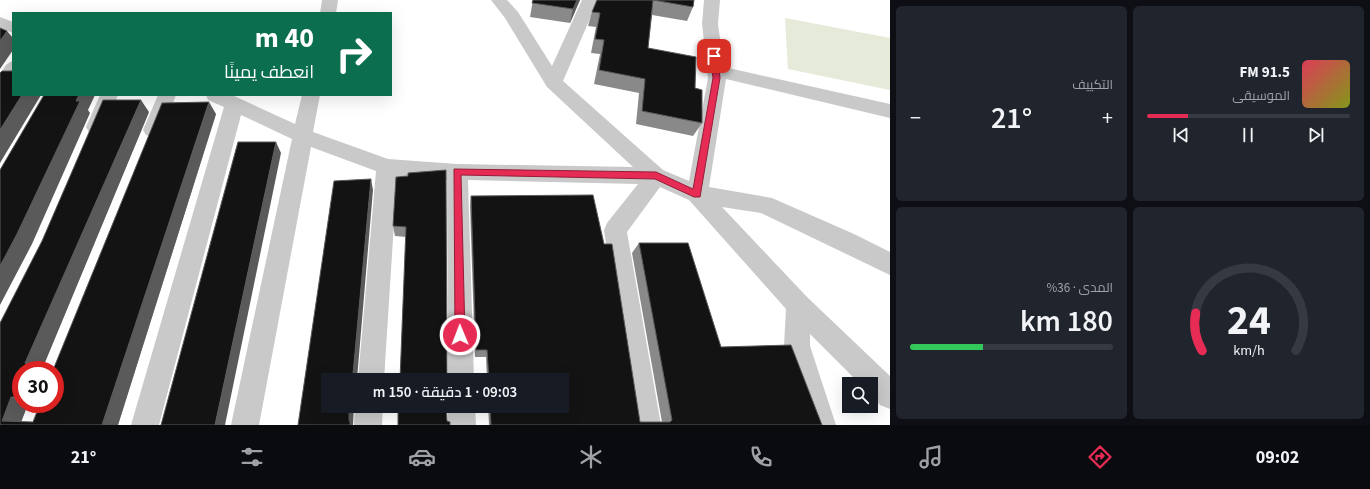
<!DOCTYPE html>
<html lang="ar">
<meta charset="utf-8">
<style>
:root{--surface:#171b24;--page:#20242c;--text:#f1f3f6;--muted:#9ea1a6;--line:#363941;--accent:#e62b54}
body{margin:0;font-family:"Source Sans 3",Cairo,sans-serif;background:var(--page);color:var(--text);direction:rtl;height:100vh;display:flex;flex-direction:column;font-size:15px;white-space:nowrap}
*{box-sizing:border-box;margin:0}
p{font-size:13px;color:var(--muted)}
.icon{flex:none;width:22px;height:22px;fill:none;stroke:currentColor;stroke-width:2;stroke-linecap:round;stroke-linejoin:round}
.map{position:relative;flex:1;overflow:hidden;direction:ltr}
.panel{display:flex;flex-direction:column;gap:6px;padding:6px;background:#0d0f14;width:480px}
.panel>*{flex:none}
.guide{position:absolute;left:12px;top:12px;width:380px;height:84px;border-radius:0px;box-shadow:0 4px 16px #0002;direction:rtl;background:#0b6e4f;color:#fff;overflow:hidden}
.tools{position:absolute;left:842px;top:377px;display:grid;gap:8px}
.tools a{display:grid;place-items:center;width:36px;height:36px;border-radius:0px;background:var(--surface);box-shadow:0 4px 16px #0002;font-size:20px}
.speed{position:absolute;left:12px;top:361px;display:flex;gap:8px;font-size:20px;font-weight:700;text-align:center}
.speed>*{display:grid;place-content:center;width:52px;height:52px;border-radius:50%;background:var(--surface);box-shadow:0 4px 16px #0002;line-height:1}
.speed .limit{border:6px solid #d22;background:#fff;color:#111}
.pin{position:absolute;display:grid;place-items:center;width:34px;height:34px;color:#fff;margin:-17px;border-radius:8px;box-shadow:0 2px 6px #0006}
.me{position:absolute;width:44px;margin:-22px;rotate:359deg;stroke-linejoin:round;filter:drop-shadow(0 0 3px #0008)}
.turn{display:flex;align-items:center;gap:14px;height:84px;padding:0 12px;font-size:18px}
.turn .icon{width:52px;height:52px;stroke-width:2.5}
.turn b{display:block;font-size:28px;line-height:34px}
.big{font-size:30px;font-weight:600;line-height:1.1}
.panel .card{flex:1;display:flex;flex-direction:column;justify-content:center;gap:6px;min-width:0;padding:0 14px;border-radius:6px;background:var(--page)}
.panel .dial{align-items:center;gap:0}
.dial svg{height:104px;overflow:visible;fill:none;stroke:var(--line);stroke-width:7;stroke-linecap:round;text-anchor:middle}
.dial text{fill:var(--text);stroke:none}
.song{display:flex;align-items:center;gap:12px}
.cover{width:48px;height:48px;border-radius:6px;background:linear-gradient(135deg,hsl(350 70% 55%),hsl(70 70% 35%))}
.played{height:4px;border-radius:2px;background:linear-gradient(90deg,var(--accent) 20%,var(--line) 20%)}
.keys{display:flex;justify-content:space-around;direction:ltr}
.heat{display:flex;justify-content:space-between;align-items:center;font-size:22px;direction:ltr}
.charge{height:6px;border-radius:3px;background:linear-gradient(90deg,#34c759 36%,var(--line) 0)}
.panel .tiles{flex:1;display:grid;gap:6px;grid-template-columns:repeat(2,1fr)}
.trip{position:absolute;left:321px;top:373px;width:248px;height:40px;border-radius:0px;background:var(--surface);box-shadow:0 4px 16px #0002;font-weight:600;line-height:40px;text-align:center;direction:rtl}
.menu{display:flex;height:64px;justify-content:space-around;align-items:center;background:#090b0e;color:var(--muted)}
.menu .icon{width:28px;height:28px}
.menu .active{color:var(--accent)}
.menu b{font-size:18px;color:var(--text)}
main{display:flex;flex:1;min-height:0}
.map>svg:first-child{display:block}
</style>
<main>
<section class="panel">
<div class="tiles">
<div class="card">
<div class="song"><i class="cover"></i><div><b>91.5 FM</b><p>الموسيقى</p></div></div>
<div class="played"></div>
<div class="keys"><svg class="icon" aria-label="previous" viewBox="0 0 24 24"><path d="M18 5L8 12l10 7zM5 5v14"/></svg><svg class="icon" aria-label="pause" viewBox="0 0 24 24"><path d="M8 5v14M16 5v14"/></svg><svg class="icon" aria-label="next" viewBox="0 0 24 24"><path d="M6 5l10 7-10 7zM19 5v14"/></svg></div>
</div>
<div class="card"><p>التكييف</p>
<div class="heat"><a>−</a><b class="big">21°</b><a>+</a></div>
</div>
<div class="card dial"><svg viewBox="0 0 100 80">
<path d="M14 69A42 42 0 1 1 86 69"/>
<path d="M14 69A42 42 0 0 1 9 40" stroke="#e62b54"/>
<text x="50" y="56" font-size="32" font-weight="700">24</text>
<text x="50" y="72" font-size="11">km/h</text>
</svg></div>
<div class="card"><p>المدى · 36%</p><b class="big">180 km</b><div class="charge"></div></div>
</div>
</section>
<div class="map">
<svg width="890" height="425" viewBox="0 0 890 425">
<rect width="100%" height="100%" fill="#fff"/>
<path fill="#e5ead9" d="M 785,18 L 890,38 L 890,90 L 788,69 Z"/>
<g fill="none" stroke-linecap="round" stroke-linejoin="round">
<g fill="#c9c9c9" fill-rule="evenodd">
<path d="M 322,0 L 338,0 L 336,13 L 320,13 Z"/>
<path d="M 491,0 L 507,0 L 518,12 L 552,66 L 582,0 L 598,0 L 563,81 L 663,170 L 689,181 L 708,78 L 702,24 L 704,0 L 720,0 L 718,24 L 724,67 L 890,104 L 890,118 L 726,79 L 709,187 L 772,198 L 854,234 L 890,252 L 890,275 L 761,213 L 722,207 L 807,297 L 890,376 L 890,409 L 880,405 L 871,395 L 871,384 L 860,384 L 810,334 L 810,346 L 836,425 L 808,425 L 784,346 L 786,309 L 689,200 L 660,187 L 627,232 L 661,425 L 633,425 L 604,230 L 607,223 L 638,184 L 468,180 L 474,380 L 448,380 L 447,180 L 397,176 L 384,380 L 358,380 L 376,171 L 311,147 L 259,425 L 231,425 L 292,139 L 241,115 L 159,425 L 131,425 L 224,107 L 208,100 L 206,95 L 232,95 L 295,124 L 302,95 L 320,95 L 313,132 L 388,159 L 457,164 L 633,167 L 547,87 L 505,18 Z"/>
<path d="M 0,17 L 13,22 L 13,33 L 0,28 Z"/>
<path d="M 13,61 L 13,81 L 6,91 L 0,92 C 0,79 0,65 13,61 Z"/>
<path d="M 100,95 L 118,95 L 103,132 L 96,134 L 89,132 L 86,127 Z"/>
<path d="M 158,95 L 176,95 L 163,130 L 160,135 L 153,137 L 146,135 L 143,130 Z"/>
<path d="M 355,406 L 383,406 L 382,425 L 354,425 Z"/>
<path d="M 447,406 L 475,406 L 476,425 L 448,425 Z"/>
</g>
</g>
<g fill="#898989">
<path d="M 533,0 L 580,0 L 570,23 L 530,17 Z"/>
<path d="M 597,0 L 694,0 L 693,7 L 687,21 L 652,15 L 648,48 L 695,88 L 702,123 L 693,136 L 636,124 L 639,93 L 594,84 L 600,54 L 591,53 L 596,27 L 588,26 L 592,12 Z"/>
<path d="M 149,112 L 43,367 L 50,370 L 21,370 L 21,404 L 28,404 L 21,422 L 33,422 L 216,114 L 118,425 L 0,425 L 0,323 Z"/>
<path d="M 396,177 L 447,374 L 400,380 L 406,237 L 395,236 L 393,226 Z"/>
<path d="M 471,196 L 640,422 L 662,422 L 632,253 L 639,243 L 721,347 L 822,425 L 489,425 L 488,406 L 562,406 L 562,380 L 487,380 L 486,357 L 475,357 L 470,206 Z"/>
</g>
<g fill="#5a5a5a">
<path d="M 577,0 L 580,0 L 570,23 L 573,9 Z"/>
<path d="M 7,31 L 13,38 L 13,50 L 0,69 L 0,41 Z"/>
<path d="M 22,95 L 41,95 L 0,163 L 0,130 Z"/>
<path d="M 79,95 L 95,95 L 88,110 L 90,113 L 32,244 L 0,305 L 0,266 Z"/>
<path d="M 141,100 L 149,112 L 43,367 L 50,370 L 38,370 L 27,365 L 25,363 Z"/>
<path d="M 209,102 L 216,114 L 118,425 L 102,425 Z"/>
<path d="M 276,142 L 281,153 L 225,425 L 215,425 Z"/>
<path d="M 371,179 L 373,190 L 357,379 L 357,380 L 354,380 L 353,374 Z"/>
<path d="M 11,397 L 21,401 L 21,404 L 28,404 L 20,425 L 2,421 Z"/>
<path d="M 349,406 L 354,406 L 353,425 L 350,425 L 349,420 Z"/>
</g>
<g fill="#131313" stroke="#5a5a5a">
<path d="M 533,0 L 577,0 L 573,9 L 532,3 Z"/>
<path d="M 597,0 L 653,0 L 648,48 L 696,57 L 695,88 L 702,90 L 702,123 L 642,111 L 645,79 L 599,70 L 604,40 L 595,39 L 600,13 L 592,12 Z"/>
<path d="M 653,0 L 694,0 L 693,7 Z"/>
<path d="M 0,28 L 7,31 L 0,41 Z"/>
<path d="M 2,71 L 13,71 L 13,95 L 22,95 L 0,130 L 0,73 Z"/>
<path d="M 44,95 L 79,95 L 76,101 L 80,101 L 17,234 L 0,266 L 0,170 Z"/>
<path d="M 103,100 L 141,100 L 25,363 L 27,365 L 38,365 L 38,370 L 21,370 L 21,397 L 11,397 L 2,421 L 33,422 L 40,404 L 55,404 L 55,370 L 53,370 L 162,103 L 209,102 L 102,425 L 0,425 L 0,323 L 42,241 Z"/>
<path d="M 238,142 L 276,142 L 215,425 L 161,425 Z"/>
<path d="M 446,170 L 447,374 L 449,375 L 449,380 L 400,380 L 406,227 L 393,226 L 396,177 L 408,176 L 408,173 Z"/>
<path d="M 371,179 L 353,374 L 355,375 L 354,380 L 328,380 L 328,406 L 349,406 L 349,420 L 350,422 L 350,425 L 298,425 L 334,181 Z"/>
<path d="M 593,195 L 604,244 L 612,244 L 640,422 L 670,422 L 672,420 L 639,243 L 688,243 L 721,347 L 791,345 L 822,425 L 491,425 L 490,406 L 562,406 L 562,380 L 489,380 L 487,350 L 476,350 L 471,196 Z"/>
<path d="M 398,406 L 446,406 L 447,421 L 450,422 L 450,425 L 398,425 Z"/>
</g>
<path fill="#e62b54" stroke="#961c37" d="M 714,53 L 718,56 L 720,78 L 700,197 L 694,197 L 655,179 L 461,175 L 465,335 L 464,339 L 460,341 L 456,339 L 455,335 L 454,169 L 656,172 L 693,189 L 713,78 L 710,56 Z"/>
</svg>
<div class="tools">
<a><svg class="icon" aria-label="search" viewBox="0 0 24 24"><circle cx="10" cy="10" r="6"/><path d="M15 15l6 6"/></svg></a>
</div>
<div class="speed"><div class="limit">30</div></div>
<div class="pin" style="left:714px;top:56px;background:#d93025"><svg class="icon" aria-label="arrive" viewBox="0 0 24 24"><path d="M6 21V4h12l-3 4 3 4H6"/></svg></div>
<svg class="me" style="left:460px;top:335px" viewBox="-20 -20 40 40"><circle r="17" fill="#e62b54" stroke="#fff" stroke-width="3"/><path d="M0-11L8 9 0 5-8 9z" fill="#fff"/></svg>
<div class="trip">09:03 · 1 دقيقة · 150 m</div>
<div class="guide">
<div class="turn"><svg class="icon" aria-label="right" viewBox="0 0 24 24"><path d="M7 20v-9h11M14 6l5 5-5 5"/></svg><div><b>40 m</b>انعطف يمينًا</div></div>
</div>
</div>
</main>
<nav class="menu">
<b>09:02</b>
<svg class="icon active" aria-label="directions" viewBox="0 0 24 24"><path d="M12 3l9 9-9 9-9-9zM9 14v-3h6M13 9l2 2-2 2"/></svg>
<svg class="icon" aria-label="music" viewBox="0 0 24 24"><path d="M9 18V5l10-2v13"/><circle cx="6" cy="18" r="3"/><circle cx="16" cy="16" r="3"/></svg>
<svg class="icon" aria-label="phone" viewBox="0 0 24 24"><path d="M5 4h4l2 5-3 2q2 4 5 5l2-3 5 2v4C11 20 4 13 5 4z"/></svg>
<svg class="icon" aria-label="climate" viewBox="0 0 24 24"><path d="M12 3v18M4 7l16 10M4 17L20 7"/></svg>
<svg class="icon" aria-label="car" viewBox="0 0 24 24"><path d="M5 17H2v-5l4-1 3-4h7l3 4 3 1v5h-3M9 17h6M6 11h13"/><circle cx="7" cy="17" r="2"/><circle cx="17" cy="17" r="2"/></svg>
<svg class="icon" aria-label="filters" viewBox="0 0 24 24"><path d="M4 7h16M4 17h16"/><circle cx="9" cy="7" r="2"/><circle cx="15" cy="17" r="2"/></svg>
<b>21°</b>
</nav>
